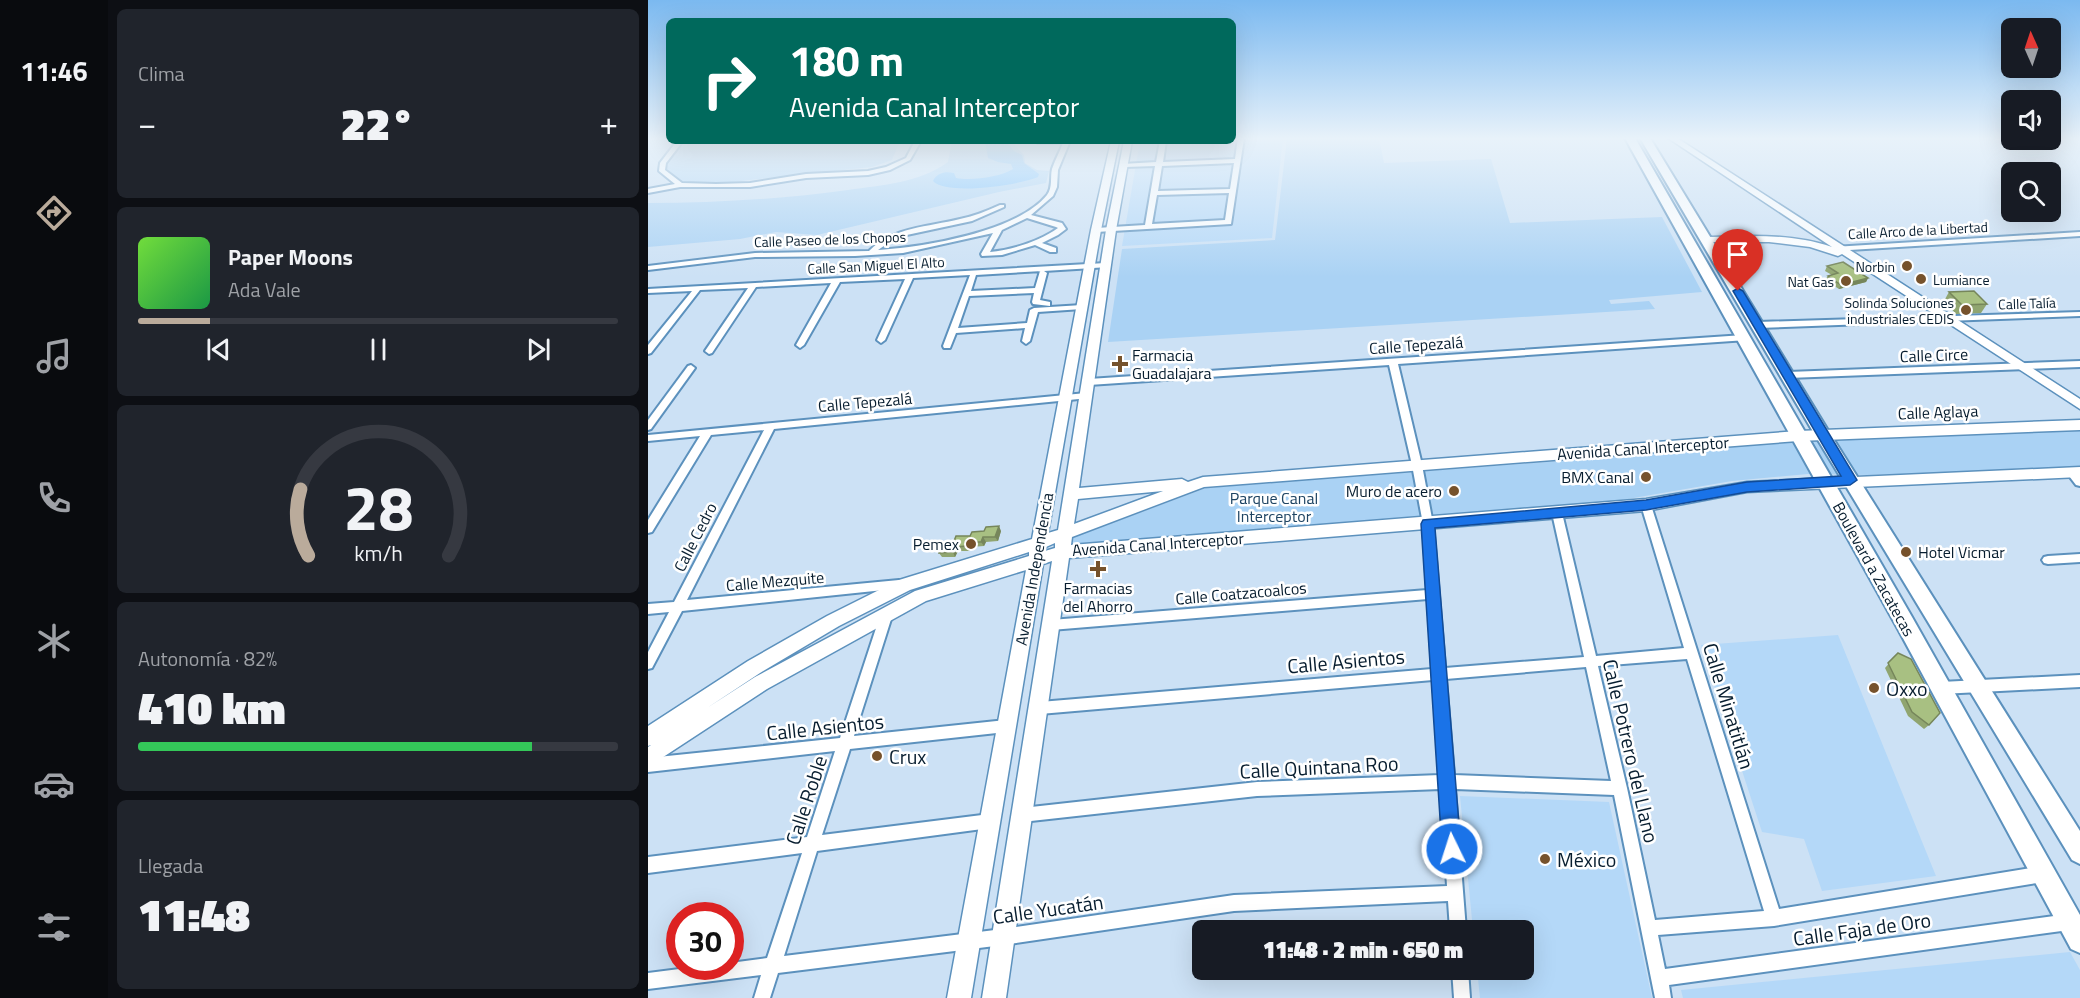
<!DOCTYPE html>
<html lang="es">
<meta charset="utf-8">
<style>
:root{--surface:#171b24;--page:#20242c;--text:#f1f3f6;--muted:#9ea1a6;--line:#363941;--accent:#baab9b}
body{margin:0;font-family:"Titillium Web",sans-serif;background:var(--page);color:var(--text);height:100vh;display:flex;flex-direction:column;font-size:22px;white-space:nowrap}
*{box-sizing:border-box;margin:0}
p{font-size:20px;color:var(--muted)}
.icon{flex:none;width:33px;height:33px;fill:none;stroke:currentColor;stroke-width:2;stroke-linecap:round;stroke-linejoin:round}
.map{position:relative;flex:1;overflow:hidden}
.side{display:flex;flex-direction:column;gap:9px;padding:9px;background:#0d0f14;width:540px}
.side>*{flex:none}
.hud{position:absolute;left:18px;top:18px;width:570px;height:126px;border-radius:9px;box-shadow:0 6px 24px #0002;background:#00695c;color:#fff;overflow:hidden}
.needle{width:39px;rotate:357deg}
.controls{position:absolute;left:1353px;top:18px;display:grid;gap:12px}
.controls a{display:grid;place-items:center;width:60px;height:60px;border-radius:9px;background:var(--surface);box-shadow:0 6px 24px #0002;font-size:30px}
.speed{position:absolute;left:18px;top:902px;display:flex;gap:12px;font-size:30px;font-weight:700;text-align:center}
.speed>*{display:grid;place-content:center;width:78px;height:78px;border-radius:50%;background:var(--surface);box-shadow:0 6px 24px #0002;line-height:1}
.speed .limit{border:9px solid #d22;background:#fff;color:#111}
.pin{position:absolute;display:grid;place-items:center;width:51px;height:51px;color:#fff;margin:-62px -26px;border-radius:50% 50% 50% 0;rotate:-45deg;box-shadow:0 0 6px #0007}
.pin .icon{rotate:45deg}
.me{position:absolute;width:66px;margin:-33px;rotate:356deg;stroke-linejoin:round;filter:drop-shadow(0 0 4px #0008)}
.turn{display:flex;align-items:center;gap:21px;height:126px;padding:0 24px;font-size:27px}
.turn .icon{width:78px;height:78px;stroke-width:2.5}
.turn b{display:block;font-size:42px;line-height:51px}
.big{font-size:45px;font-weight:800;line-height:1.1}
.side .widget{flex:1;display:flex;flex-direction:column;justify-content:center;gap:9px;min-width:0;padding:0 21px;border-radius:9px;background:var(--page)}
.side .dial{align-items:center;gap:0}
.dial svg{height:156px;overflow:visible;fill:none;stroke:var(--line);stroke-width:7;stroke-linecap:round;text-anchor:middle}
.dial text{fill:var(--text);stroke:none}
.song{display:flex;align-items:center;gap:18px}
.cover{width:72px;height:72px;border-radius:9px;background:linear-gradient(135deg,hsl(100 70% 55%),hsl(140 70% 35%))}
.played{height:6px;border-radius:3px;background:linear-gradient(90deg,var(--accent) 15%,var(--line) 15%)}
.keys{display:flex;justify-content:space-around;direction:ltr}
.heat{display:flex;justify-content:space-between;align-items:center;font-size:33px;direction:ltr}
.charge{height:9px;border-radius:4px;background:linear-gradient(90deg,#34c759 82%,var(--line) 0)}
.trip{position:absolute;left:544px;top:920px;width:342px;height:60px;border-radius:9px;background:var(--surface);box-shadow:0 6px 24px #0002;font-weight:800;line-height:60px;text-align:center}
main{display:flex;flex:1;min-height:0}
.tabs{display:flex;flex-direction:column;width:108px;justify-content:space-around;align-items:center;background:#090b0e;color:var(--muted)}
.tabs .icon{width:42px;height:42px}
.tabs .selected{color:var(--accent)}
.tabs b{font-size:27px;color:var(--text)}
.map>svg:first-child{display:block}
</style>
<main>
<nav class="tabs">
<b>11:46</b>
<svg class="icon selected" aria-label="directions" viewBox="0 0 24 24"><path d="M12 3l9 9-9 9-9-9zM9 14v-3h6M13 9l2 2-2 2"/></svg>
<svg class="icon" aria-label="music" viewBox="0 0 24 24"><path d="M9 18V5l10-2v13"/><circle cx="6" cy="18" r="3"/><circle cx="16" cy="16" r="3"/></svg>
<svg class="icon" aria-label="phone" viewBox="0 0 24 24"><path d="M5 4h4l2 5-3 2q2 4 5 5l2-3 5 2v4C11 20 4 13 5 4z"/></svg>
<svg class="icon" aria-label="climate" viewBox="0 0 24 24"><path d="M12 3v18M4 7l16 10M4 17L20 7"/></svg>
<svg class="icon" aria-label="car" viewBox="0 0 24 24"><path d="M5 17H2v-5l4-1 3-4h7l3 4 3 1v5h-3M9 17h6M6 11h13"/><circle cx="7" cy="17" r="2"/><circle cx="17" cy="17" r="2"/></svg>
<svg class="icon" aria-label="filters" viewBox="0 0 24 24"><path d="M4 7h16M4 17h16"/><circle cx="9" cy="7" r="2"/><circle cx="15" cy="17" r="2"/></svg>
</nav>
<section class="side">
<div class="widget"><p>Clima</p>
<div class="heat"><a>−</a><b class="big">22°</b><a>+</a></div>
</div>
<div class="widget">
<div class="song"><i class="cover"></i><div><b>Paper Moons</b><p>Ada Vale</p></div></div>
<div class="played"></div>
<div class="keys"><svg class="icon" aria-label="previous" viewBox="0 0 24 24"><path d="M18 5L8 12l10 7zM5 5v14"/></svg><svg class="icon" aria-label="pause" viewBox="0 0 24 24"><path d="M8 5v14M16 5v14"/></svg><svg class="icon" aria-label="next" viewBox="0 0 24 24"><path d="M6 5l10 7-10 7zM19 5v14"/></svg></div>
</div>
<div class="widget dial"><svg viewBox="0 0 100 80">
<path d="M14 69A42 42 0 1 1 86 69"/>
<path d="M14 69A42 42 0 0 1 10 35" stroke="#baab9b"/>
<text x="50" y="56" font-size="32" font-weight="700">28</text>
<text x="50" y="72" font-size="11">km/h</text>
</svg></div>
<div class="widget"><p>Autonomía · 82%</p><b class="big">410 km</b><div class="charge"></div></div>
<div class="widget"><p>Llegada</p><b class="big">11:48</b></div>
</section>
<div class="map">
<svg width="1432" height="998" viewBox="0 0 1432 998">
<rect width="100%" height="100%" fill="#cce1f5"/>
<g fill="#b4d8f8">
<path d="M 585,138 L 635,138 L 624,238 L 474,246 L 492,141 L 585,141 Z"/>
<path d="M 1190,635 L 1288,876 L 1174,891 L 1156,839 L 1114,832 L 1053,645 Z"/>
<path d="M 812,796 L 961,802 L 1004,998 L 832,998 L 829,969 L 876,969 L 876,930 L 825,930 Z"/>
<path d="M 1422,952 L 1432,970 L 1432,998 L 1035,998 L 1033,990 Z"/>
</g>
<g fill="#aad2f4">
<path d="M 639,138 L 731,138 L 736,163 L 843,159 L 862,223 L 1014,217 L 1054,292 L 961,300 L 963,304 L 1001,301 L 1007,309 L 460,342 L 474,249 L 627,240 Z"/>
<path d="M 33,141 L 252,141 L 244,160 L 224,167 L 65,184 L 33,182 L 18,174 L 18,161 Z"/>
<path d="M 304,141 L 363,141 L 376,155 L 377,163 L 389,170 L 401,171 L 398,183 L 351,192 L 169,235 L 128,232 L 92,239 L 0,247 L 0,203 C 67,203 134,199 200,190 C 235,185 271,183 300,162 Z"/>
<path d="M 1432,429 L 1432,467 L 1428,469 L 1221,475 L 1160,474 L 1084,481 L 951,504 L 427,548 L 424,538 L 558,488 L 951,458 L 1142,440 Z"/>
</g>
<path fill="#78c0fc" d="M 334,141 L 358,141 L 366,151 L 374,155 L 376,163 L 391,174 L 390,177 C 372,185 299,196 285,181 C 289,173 297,171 306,173 L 308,178 C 324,181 352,177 365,169 L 363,164 L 350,162 L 340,158 L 338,146 Z"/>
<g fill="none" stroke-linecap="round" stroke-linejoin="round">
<g stroke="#5c91bd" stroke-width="4">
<g id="street">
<path d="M 590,138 L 596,138 L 583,224 L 448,232 L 444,230 L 448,228 L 497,225 L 507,166 L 476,167 L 474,166 L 474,164 L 508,162 L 512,141 L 518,141 L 515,162 L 587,159 ZM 586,163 L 582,189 L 510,191 L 514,166 ZM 581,193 L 577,220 L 504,224 L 509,195 Z"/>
<path d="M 29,141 L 35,141 L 18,163 L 17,170 L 34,183 L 68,184 L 102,183 L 158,174 L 220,171 L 238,167 L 258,158 L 267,141 L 273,141 L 262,160 L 242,170 L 220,175 L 158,178 L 102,187 L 32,187 L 0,193 L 0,189 L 27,184 L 11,171 L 12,163 Z"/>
<path d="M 387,141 L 422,141 L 410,170 L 409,187 L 405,196 L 383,215 L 414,223 L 418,229 L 410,235 L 394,243 L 408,248 L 408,252 L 402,252 L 387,245 L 354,255 L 334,256 L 333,254 L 345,233 L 255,253 L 207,256 L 107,257 L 0,270 L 0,266 L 107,253 L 221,251 C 245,227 280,227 312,219 C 326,216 339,211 352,205 L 356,205 L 356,207 L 324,221 L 254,236 L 243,241 L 230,250 C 275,247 369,232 399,195 C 405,187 402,177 404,169 C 407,160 412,151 415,143 L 390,143 ZM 379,218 L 408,227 L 410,228 C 392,241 364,250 342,252 L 354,230 Z"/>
<path d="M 1432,232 L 1432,236 L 1185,251 L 1181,249 L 1185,247 Z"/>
<path d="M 458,263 L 461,263 L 461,267 L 396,271 L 399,273 L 392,300 L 402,302 L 402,306 L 385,304 L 384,302 L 386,293 L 321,296 L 310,328 L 379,323 L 382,310 L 386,308 L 434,305 L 438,307 L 434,309 L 390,312 L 382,341 L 378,344 L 374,341 L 377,328 L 308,333 L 302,348 L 296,348 L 295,346 L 322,275 L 265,278 L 237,340 L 233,343 L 229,340 L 257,279 L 192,282 L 156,345 L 152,348 L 148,345 L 183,283 L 108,287 L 64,353 L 61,354 L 57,351 L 100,288 L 52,290 L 3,353 L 0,354 L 0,345 L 44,291 L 0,293 L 0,289 ZM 392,271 L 387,288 L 323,291 L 328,275 L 394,271 Z"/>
<path d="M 1432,312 L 1432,316 L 1110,328 L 1106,325 L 1110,322 Z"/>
<path d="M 1096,335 L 1099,336 L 1099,340 L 750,364 L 774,465 L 785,524 L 797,668 L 936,657 L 904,513 L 905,510 L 913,510 L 914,513 L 948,656 L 1036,648 L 993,505 L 994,502 L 1002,502 L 1131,909 L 1395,866 L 1400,869 L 1403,874 L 1400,879 L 1395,882 L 1126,926 L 1010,935 L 1017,969 L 1421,914 L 1427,916 L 1429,922 L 1427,928 L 1421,930 L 1021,985 L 1023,998 L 1007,998 L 966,795 L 807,789 L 818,930 L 802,930 L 800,901 L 586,911 L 355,945 L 130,973 L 122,998 L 106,998 L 113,975 L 0,989 L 0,973 L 55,966 L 82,966 L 82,963 L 119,958 L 154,853 L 0,873 L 0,857 L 159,837 L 187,751 L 0,772 L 0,758 L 192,738 L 233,613 L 235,610 L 239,608 L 243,610 L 245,613 L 206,736 L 358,720 L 363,722 L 365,726 L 363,730 L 358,732 L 202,749 L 174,835 L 342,814 L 347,816 L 349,821 L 347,826 L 342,828 L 169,851 L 136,956 L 355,929 L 586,895 L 799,886 L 793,789 L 609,796 L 374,822 L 369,820 L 367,815 L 369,810 L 374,808 L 609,782 L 792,775 L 785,680 L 392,714 L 387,712 L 385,708 L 387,704 L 392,702 L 784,669 L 780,599 L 403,630 L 399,629 L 397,625 L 399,621 L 403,620 L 779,590 L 775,524 L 764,465 L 741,365 L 441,385 L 436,382 L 441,379 ZM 1039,659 L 1116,911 L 1007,920 L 979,788 L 950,666 ZM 938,667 L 963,781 L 806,775 L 798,679 Z"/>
<path d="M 1432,361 L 1432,367 L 1140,378 L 1136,375 L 1140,372 Z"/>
<path d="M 43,365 L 47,368 L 3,429 L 0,430 L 0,420 L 40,366 Z"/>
<path d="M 438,393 L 441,394 L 443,396 L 441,398 L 126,429 L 39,600 L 251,580 L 255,582 L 257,585 L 255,588 L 34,611 L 4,668 L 0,669 L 0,652 L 21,612 L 0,614 L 0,604 L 26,602 L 116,430 L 63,435 L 4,532 L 0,533 L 0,520 L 52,436 L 0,441 L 0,435 Z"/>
<path d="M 1423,468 L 1427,469 L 1432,475 L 1432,486 L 1428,485 L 1418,472 Z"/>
<path d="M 1432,554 L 1432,562 L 1400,564 L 1396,563 L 1394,560 L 1396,557 L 1400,556 Z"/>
<path d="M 1432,675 L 1432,687 L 1293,694 L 1288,692 L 1287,688 L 1288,684 L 1293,682 Z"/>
<path d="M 804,969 L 820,969 L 822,998 L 806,998 Z"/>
</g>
</g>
<g stroke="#5c91bd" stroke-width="3">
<g id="secondary">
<path d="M 1020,138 L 1029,138 L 1432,399 L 1432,409 L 1194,254 L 1190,256 L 1162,247 L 1121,242 L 1056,242 L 1056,238 L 1060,237 C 1102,236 1143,233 1184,247 Z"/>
<path d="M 463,141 L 471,141 L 453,230 L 400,533 L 410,530 L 458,230 L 476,141 L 484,141 L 468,230 L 431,488 L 534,479 L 540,482 L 555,477 L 1150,431 L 1432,420 L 1432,430 L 1150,441 L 556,487 L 424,537 L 423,545 L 998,499 L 1099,482 L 1432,467 L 1432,477 L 1099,492 L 998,511 L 421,558 L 358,998 L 334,998 L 404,561 L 395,564 L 323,998 L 299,998 L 378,570 L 278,601 L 119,689 L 0,767 L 0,747 L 3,745 L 0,746 L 0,726 L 100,661 L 179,616 L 251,580 L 384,539 L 443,230 ZM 515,491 L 426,524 L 430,499 ZM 407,543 L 407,548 L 397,551 L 398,547 ZM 381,552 L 381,556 L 267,591 L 107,677 L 59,708 L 112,673 L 191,626 L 262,590 Z"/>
</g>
</g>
<g stroke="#5c91bd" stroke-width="4">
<g id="primary">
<path d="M 977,138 L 987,138 L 1264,617 L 1432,915 L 1432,953 L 1423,949 L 1250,629 Z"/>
<path d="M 992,138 L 1002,138 L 1181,432 L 1432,831 L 1432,864 L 1424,860 L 1167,435 Z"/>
</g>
</g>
<use href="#street" fill="#fff" fill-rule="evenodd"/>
<use href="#secondary" fill="#fff" fill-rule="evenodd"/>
<use href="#primary" fill="#fff" fill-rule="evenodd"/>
</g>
<g fill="#90a570">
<path d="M 1179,266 L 1220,278 L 1218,282 L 1191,289 L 1177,280 L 1180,276 L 1184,275 L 1177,271 Z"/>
<path d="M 1301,292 L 1339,304 L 1333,313 L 1308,314 L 1296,301 Z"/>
<path d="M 353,531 L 350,541 L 338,542 L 336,546 L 323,547 L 321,551 L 310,551 L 307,557 L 294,557 L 291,553 L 306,541 L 322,536 Z"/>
<path d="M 1250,653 L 1281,725 L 1276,729 L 1260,716 L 1237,668 Z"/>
</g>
<g fill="#76865b">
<path d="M 1220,278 L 1218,282 L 1191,289 L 1193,285 Z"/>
<path d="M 351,526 L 353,531 L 350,541 L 347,537 Z"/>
<path d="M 335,537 L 338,542 L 336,546 L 333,542 Z"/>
<path d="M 320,542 L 323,547 L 321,551 L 319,546 Z"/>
<path d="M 307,547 L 310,551 L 307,557 L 305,552 Z"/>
</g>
<g fill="#a8c082" stroke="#76865b" stroke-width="1.5">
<path d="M 1195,262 L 1220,278 L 1193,285 L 1180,276 L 1190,273 L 1179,266 Z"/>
<path d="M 1326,291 L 1339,304 L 1314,305 L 1301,292 Z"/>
<path d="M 351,526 L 347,537 L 335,537 L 333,542 L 320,542 L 319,546 L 307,547 L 305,552 L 291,553 L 295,542 L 306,541 L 308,536 L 322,536 L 324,532 L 336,531 L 338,527 Z"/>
<path d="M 1250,653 L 1263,659 L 1292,713 L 1281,725 L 1264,712 L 1240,663 Z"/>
</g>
<linearGradient id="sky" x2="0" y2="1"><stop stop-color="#7bb9f0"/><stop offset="0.5" stop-color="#e8f2fa"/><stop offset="1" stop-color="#e8f2fa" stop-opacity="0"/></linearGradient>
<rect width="1432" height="277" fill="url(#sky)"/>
<path fill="#1a73e8" stroke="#114b97" stroke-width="1.5" d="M 1090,288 L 1095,291 L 1209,480 L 1202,485 L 1099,492 L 998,510 L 787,528 L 813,849 L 811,855 L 804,858 L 797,855 L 794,849 L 773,524 L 775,520 L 998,500 L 1099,482 L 1193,476 L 1085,291 Z"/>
<g fill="#76522c" stroke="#fff" stroke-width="2">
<circle cx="1259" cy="266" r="6"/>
<circle cx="1273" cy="279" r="6"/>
<circle cx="1198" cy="281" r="6"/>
<circle cx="1318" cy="310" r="6"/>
<path d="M469 355h6v6h6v6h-6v6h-6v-6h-6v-6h6z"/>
<circle cx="998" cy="477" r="6"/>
<circle cx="806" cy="491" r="6"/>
<circle cx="323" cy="544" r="6"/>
<circle cx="1258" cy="552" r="6"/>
<path d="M447 560h6v6h6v6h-6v6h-6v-6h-6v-6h6z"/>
<circle cx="1226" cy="688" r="6"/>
<circle cx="229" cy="756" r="6"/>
<circle cx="897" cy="859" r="6"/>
</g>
<g text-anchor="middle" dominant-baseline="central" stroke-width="5" stroke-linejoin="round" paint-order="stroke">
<g font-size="14" fill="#071d2f" stroke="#fff">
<text transform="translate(1270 230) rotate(-3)">Calle Arco de la Libertad</text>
<text transform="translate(182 239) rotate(-2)">Calle Paseo de los Chopos</text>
<text transform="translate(228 265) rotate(-3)">Calle San Miguel El Alto</text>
<text transform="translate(1379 303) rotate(-2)">Calle Talía</text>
</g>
<g font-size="14" fill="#071d2f" stroke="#fff" text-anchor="end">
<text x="1247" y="266">Norbin</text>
<text x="1285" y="279" text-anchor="start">Lumiance</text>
<text x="1186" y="281">Nat Gas</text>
<text x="1306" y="302">Solinda Soluciones<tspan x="1306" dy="16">industriales CEDIS</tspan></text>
</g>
<g font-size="16" fill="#071d2f" stroke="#fff">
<text transform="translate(768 345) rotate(-4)">Calle Tepezalá</text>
<text transform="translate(1286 355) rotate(-2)">Calle Circe</text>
<text transform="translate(217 402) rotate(-5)">Calle Tepezalá</text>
<text transform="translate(1290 412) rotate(-2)">Calle Aglaya</text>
<text transform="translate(995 448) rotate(-4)">Avenida Canal Interceptor</text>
<text transform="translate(47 537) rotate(-63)">Calle Cedro</text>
<text transform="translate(510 544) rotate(-4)">Avenida Canal Interceptor</text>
<text transform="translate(386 569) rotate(-80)">Avenida Independencia</text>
<text transform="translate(1226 569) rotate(61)">Boulevard a Zacatecas</text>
<text transform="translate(127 581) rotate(-5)">Calle Mezquite</text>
<text transform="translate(593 593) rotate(-5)">Calle Coatzacoalcos</text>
</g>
<g font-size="16" fill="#071d2f" stroke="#fff" text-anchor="end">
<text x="484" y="355" text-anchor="start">Farmacia<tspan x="484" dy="18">Guadalajara</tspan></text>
<text x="986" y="477">BMX Canal</text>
<text x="794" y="491">Muro de acero</text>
<text x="311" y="544">Pemex</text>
<text x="1270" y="552" text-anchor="start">Hotel Vicmar</text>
<text x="450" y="588" text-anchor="middle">Farmacias<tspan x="450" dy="18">del Ahorro</tspan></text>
</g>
<g font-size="16" fill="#1d4362" stroke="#fff">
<text x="626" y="498">Parque Canal<tspan x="626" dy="18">Interceptor</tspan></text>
</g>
<g font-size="20" fill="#071d2f" stroke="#fff">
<text transform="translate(698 661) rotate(-5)">Calle Asientos</text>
<text transform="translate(1081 706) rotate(73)">Calle Minatitlán</text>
<text transform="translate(177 727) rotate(-6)">Calle Asientos</text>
<text transform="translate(983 751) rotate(77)">Calle Potrero del Llano</text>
<text transform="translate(671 767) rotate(-3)">Calle Quintana Roo</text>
<text transform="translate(158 800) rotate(-72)">Calle Roble</text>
<text transform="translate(400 909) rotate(-8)">Calle Yucatán</text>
<text transform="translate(1214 929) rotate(-8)">Calle Faja de Oro</text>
</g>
<g font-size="20" fill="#071d2f" stroke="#fff" text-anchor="start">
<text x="1238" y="688">Oxxo</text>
<text x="241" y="756">Crux</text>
<text x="909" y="859">México</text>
</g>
</g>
</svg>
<div class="controls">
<a><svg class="needle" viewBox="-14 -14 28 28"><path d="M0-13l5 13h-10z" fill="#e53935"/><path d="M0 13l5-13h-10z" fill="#9ea1a6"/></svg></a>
<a><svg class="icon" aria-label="sound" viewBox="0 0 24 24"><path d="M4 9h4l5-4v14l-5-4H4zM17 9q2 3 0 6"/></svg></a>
<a><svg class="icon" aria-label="search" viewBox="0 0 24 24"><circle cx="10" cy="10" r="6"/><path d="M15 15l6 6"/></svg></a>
</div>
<div class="speed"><div class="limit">30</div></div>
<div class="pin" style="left:1090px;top:291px;background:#d93025"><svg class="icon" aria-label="arrive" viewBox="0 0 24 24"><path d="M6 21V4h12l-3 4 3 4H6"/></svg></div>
<svg class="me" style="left:804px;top:849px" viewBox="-20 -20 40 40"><circle r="17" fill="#1a73e8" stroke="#fff" stroke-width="3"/><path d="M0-11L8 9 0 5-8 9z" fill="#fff"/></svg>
<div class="trip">11:48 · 2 min · 650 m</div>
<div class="hud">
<div class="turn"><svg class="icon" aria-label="right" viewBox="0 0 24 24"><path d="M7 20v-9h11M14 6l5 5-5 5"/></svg><div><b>180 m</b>Avenida Canal Interceptor</div></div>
</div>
</div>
</main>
